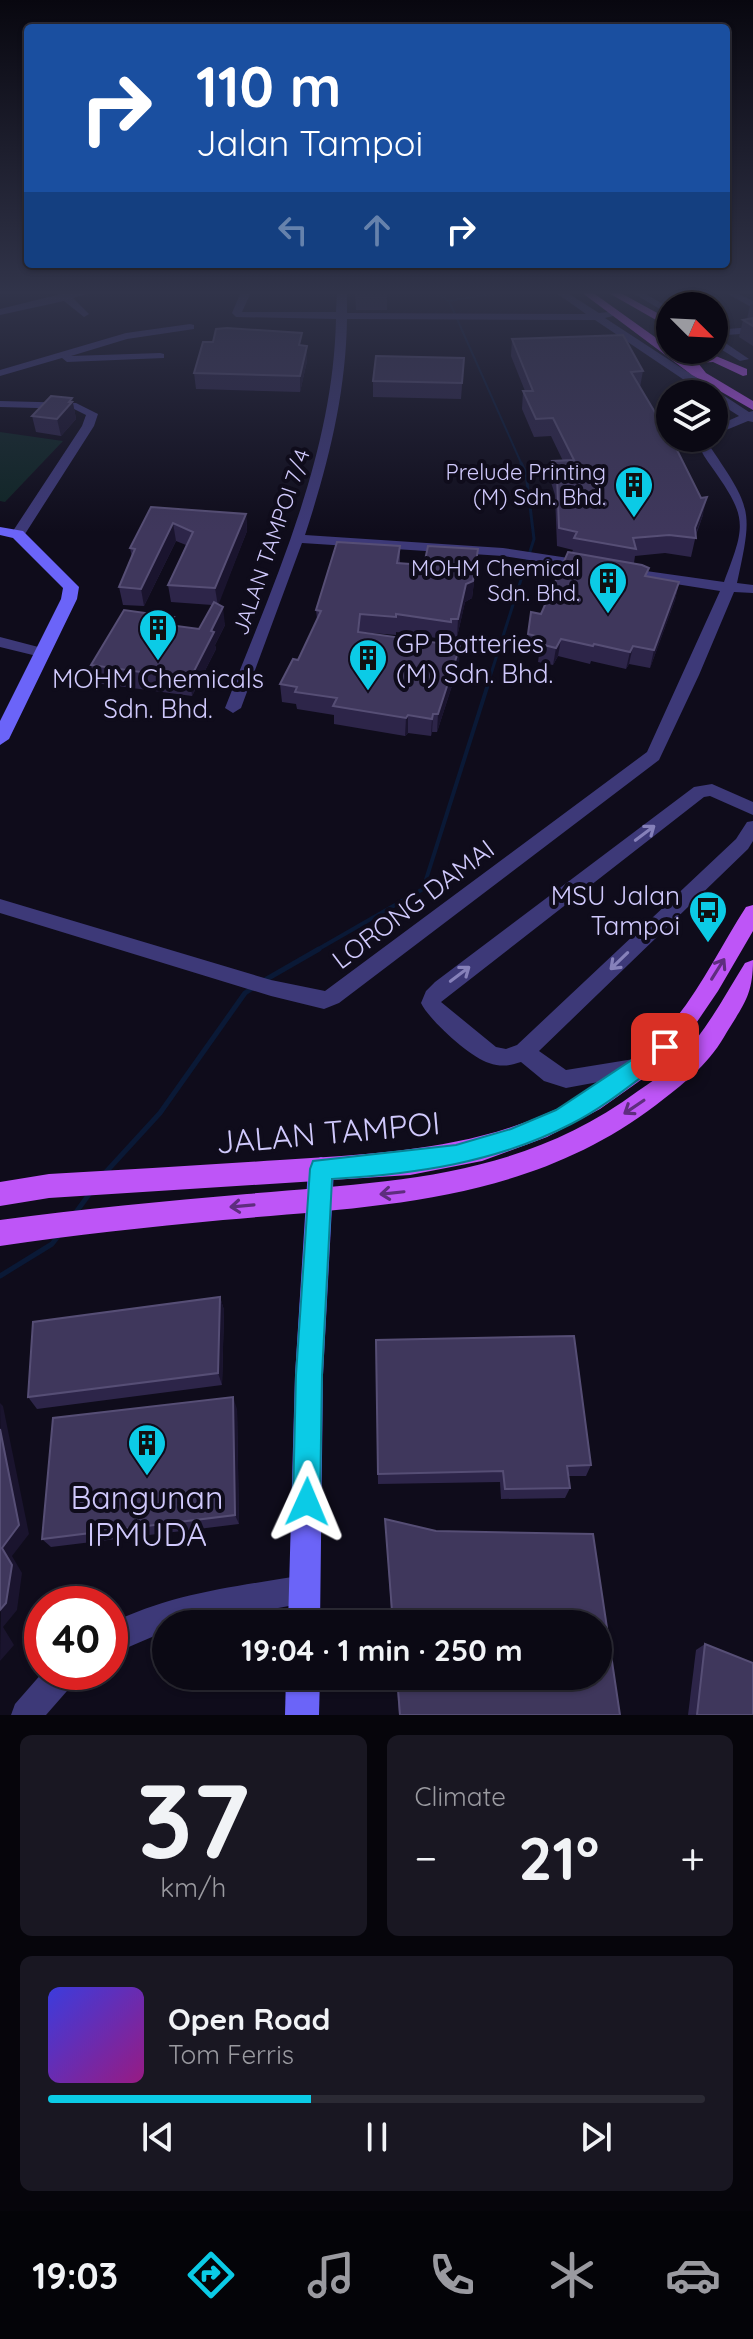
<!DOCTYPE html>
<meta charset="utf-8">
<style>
:root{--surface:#0b0914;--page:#191722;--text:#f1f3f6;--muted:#9a9aa0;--line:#2b2a34;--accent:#0bcbe6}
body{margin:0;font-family:Quicksand,sans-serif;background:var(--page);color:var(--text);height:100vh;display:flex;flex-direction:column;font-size:30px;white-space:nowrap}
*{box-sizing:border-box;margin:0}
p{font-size:26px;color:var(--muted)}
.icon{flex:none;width:44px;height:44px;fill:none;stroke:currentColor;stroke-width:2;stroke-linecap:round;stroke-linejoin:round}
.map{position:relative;height:1715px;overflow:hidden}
.panel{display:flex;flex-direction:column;gap:20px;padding:20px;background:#06050b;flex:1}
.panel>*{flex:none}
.banner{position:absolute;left:24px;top:24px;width:706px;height:244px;border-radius:8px;box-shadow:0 2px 6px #0004,0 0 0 2px var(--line);background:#1a4fa0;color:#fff;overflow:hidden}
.needle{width:52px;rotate:114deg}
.tools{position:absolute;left:656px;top:292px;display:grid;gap:16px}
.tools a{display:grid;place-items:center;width:72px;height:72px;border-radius:50%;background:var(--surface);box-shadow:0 2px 6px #0004,0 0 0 2px var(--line);font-size:40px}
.speed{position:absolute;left:24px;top:1586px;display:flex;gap:16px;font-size:40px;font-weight:700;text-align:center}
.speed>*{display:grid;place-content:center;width:104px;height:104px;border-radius:50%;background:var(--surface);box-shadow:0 2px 6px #0004,0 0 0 2px var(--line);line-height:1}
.speed .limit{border:12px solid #d22;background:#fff;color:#111}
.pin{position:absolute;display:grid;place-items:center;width:68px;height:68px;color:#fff;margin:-34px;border-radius:16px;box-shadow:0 4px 12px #0006}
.me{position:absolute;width:88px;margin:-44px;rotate:1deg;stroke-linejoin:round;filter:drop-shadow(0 0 6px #0008)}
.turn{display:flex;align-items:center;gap:28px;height:168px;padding:0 40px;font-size:36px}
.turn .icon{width:104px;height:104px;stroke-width:2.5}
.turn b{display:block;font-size:56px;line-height:68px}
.lanes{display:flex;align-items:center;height:76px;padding:0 40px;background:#0003;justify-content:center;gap:40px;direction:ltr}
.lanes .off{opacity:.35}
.big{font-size:60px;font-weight:700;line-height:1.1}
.panel .widget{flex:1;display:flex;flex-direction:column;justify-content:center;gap:12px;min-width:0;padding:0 28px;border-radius:12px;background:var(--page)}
.panel .dial{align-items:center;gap:0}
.dial b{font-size:104px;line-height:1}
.song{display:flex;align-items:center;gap:24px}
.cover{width:96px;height:96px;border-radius:12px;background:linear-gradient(135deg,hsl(240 70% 55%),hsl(310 70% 35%))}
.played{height:8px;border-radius:4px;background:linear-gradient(90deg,var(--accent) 40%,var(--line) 40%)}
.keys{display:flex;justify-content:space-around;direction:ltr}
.heat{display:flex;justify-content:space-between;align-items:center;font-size:44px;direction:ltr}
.panel .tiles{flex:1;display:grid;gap:20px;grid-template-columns:1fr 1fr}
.widget:last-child{grid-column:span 2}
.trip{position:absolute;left:152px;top:1610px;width:460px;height:80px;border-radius:40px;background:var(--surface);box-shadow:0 2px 6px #0004,0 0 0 2px var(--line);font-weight:700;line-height:80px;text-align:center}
.dock{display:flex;height:128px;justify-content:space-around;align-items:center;background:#040408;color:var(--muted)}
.dock .icon{width:56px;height:56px}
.dock .selected{color:var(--accent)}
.dock b{font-size:36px;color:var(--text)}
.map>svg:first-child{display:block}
</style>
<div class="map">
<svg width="753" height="1715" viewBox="0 0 753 1715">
<rect width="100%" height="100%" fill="#0f0c1b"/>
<path fill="#0f2525" d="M 0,432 L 63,441 L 5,502 L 0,501 Z"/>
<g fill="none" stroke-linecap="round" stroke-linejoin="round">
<g stroke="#0a1936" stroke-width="2">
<path d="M 435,292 L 449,301 L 522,465"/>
<path d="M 449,301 L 504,292"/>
</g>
<path stroke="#0a1936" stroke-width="3" d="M 489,680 L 534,539 L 526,473 L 521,463"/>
<path stroke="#0a1936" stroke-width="4" d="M 315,951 L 423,889 L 490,678"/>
<g stroke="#0a1936" stroke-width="5">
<path d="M 265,980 L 319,949"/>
<path d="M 105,1173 L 160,1113 L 245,993 L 254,987"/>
<path d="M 74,1215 L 90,1193"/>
<path d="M 0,1276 L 52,1244 L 59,1235"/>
</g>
<g fill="#3d3978" fill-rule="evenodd">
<path d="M 94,292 L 73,298 L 89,314 L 84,317 L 64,301 L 0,315 L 0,309 L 65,293 Z"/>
<path d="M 241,292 L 251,292 L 242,312 L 336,312 L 337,292 L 347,292 L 347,313 L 586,314 L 555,292 L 566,292 L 599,313 L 617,311 L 617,315 L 605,318 L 749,412 L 753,411 L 753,422 L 748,421 L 714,435 L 714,427 L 739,416 L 714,400 L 714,394 L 705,394 L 595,320 L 347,319 C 346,394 328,465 305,535 L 503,548 L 588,561 L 595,565 L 588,569 L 503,556 L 302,543 L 241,708 L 233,713 L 225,708 C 274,582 333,456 336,319 L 236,317 L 232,313 Z"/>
<path d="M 631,292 L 642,292 L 670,308 L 670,315 Z"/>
<path d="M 724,292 L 735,292 L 753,301 L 753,308 Z"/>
<path d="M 190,324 L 194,325 L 194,329 L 127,339 L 71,356 L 160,353 L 164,354 L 164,358 L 67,362 L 62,358 L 0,376 L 0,370 L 126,333 Z"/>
<path d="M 753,327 L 753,333 L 714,336 L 714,330 Z"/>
<path d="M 714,337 L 718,338 L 749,359 L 740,361 L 714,345 Z"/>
<path d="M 0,401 L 76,403 L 98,414 L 94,426 L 25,534 L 18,538 L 11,534 L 82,426 L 86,415 L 74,409 L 0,407 Z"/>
<path d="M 699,438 L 711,438 L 711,448 C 752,509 753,510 737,583 L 753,585 L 753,593 L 734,592 L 699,675 L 659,760 L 339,1003 L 324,1009 L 271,996 L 0,913 L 0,899 L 271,980 L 325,991 L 647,752 L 720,591 L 625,576 L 618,572 L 625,568 L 724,582 C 746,524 748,518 711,466 C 704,456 699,450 699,438 Z"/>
<path d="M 0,637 L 46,649 L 49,652 L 41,657 L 0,647 Z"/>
<path d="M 712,784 L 753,802 L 753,815 L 710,796 L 704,797 L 441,1002 L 496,1047 L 506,1049 L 517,1045 L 736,839 L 747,822 L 753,821 L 753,841 L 748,849 L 539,1051 L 566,1070 L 640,1058 L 647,1061 L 651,1067 L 647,1073 L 566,1088 L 544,1081 L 521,1062 C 509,1066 501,1067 489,1063 C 471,1058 429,1020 421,1003 L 426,991 L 435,982 L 694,787 Z"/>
<path d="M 305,1575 L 315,1579 L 319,1589 L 315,1599 L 305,1603 L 191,1624 L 166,1624 L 166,1631 L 110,1655 L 110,1624 C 171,1593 239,1586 305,1575 Z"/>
<path d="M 43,1672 L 78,1672 L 74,1683 L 46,1715 L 11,1715 L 15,1704 Z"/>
</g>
<g fill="#6b64f8" fill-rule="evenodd">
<path d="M 0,527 L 23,531 L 79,587 L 77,599 L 9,739 L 0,745 L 0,721 L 61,599 L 63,588 L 13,538 L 0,535 Z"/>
<path d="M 321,1157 L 330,1161 L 334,1169 L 323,1375 L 320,1624 L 288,1624 L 295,1375 L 308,1169 L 312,1161 Z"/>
<path d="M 286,1676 L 320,1676 L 319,1715 L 285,1715 Z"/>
</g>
<g fill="#be55f7" fill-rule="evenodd">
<path d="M 581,292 L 592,292 L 687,360 L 711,354 L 747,369 L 747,375 L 743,376 L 713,362 L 698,363 L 706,373 L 753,401 L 753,410 L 692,375 Z"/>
<path d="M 607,292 L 619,292 L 670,320 L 670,328 Z"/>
<path d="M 753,905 L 753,931 L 718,991 L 682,1044 L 648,1075 L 600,1109 L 547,1137 L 482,1161 L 410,1175 L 49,1198 L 0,1206 L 0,1182 L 49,1174 C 126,1170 203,1165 280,1160 C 423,1151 541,1146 653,1043 C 693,1006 717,952 746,907 Z"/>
<path d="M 753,960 C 753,998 742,1006 724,1037 C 707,1066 682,1085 656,1105 C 527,1203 378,1206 223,1220 C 148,1227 74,1235 0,1246 L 0,1220 C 82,1209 164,1201 247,1194 C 389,1181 518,1180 638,1091 C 651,1082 665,1073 677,1062 C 705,1033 724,997 745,963 Z"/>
</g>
</g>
<g fill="#2d2549">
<path d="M 355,292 L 387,292 L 387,310 L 356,310 Z"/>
<path d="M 753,304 L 753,346 L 739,337 L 743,320 L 747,319 L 750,305 Z"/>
<path d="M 512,339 L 643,371 L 640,387 L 703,515 L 696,535 L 691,557 L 665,553 L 635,556 L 634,563 L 647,576 L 679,582 L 675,600 L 650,668 L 629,664 L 626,669 L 591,661 L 590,664 L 558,656 L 553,665 L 538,662 L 539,655 L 526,652 L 531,612 L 541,614 L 573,550 L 557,546 L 555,495 L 550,479 L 552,461 L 563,461 L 551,436 L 534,437 L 522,409 L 523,391 L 525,391 L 511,356 Z"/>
<path d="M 302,346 L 307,361 L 300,392 L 196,389 L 194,373 Z"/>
<path d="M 464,358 L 461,399 L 373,397 L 373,381 Z"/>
<path d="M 72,398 L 76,419 L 61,436 L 36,432 L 32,416 Z"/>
<path d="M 151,507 L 246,514 L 247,531 L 218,604 L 225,625 L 215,645 L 216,649 L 192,696 L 95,683 L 91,665 L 175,626 L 199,629 L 212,605 L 171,602 L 168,585 L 186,545 L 176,541 L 144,606 L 123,605 L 119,587 L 132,557 L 130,548 Z"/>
<path d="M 400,546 L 400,563 L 424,565 L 478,549 L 472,598 L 465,602 L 457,637 L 450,636 L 450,640 L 396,632 L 396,635 L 360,632 L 459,664 L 437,732 L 432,732 L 431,736 L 408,733 L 405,736 L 334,724 L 334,715 L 297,709 L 296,704 L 282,702 L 280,684 L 298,660 L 317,619 L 316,610 Z"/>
<path d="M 220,1297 L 224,1310 L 222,1385 L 37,1409 L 28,1397 Z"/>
<path d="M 376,1340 L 591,1465 L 586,1476 L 568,1476 L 570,1488 L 565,1498 L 501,1499 L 500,1482 L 378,1484 Z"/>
<path d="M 237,1409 L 239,1524 L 51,1547 L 42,1539 Z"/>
<path d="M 385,1519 L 436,1531 L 593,1534 L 620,1715 L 399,1715 L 396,1676 L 598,1676 L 598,1624 L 392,1624 Z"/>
<path d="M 705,1644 L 753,1715 L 688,1715 L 696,1650 Z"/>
</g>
<g fill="#1a142e">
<path d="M 307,346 L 307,361 L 300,392 L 300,376 Z"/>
<path d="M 72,398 L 76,419 L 61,436 L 57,419 Z"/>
<path d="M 707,497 L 703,515 L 694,538 L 695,528 Z"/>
<path d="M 246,514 L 247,531 L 218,606 L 215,588 Z"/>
<path d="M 173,523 L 176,541 L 144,606 L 141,589 Z"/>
<path d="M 478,549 L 472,598 L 465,602 L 457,637 L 458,619 L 466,584 Z"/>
<path d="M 679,582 L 675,600 L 650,668 L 654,650 Z"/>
<path d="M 223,607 L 225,625 L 215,645 L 216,649 L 192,696 L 190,679 Z"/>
<path d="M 561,639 L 558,656 L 553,665 L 556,648 Z"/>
<path d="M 460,646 L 459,664 L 437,732 L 438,714 Z"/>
<path d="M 633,646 L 629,664 L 626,669 L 630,652 Z"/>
<path d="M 433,714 L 432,732 L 431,736 L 432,719 Z"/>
<path d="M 408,715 L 408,733 L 405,736 L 406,718 Z"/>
<path d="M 220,1297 L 224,1310 L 222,1385 L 218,1373 Z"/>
<path d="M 233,1397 L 237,1409 L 239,1524 L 235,1515 Z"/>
<path d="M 0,1403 L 3,1406 L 29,1534 L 12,1556 L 22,1573 L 17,1610 L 3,1627 L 14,1645 L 0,1661 L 2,1548 Z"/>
</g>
<g fill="#3f375c" stroke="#564e75" stroke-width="2">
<path d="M 753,318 L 753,326 L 743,320 Z"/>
<path d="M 227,328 L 302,333 L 299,345 L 307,346 L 300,376 L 194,373 L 203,342 L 213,342 L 216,329 Z"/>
<path d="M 623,335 L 643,371 L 631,372 L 675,446 L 701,498 L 707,497 L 695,528 L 696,538 L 669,535 L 633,538 L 636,549 L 574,538 L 577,532 L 559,528 L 557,477 L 552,461 L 574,460 L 553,418 L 536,419 L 523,391 L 533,391 L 512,339 Z"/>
<path d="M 376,356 L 464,358 L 462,383 L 373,381 Z"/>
<path d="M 51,396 L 72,398 L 69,402 L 72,402 L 57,419 L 32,416 Z"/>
<path d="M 151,507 L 246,514 L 215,588 L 168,585 L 193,532 L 173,523 L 141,589 L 119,587 L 135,549 L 130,548 Z"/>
<path d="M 337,542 L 400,546 L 397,563 L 424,565 L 428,546 L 478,549 L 473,581 L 466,584 L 458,619 L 451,619 L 451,622 L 396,614 L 396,617 L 360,614 L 358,632 L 460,646 L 438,714 L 433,714 L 432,719 L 408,715 L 406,718 L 333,706 L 337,698 L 295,692 L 297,687 L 280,684 L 293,659 L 298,660 L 321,611 L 316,610 Z"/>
<path d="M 568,552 L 642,565 L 649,568 L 645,576 L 679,582 L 654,650 L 633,646 L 630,652 L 594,644 L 593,646 L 561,639 L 556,648 L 540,644 L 543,638 L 528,634 L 531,612 L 541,614 Z"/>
<path d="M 214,602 L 223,607 L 211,631 L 214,632 L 190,679 L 91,665 L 124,610 L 174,617 L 169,625 L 199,629 Z"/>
<path d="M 220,1297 L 218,1373 L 28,1397 L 33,1322 Z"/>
<path d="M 574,1336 L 591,1465 L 567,1466 L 570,1488 L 505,1489 L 503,1471 L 378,1474 L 376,1340 Z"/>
<path d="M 233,1397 L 235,1515 L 42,1539 L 53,1418 Z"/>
<path d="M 0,1429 L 19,1525 L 2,1548 L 12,1565 L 6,1603 L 0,1610 Z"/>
<path d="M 385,1519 L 436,1531 L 593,1534 L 620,1715 L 400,1715 L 397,1676 L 598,1676 L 598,1624 L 393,1624 Z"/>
<path d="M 705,1644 L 753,1663 L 753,1715 L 697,1715 Z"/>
</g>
<defs><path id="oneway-shaft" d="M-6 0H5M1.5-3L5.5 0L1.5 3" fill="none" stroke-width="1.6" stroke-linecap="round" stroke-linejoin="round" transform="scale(2)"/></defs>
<g stroke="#8681ba">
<use href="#oneway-shaft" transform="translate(645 833) rotate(-37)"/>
<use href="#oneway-shaft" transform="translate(619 961) rotate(136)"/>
<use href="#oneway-shaft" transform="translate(460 974) rotate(-37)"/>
</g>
<g stroke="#5e2d7e">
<use href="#oneway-shaft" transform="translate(718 969) rotate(-58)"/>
<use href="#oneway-shaft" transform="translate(634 1107) rotate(146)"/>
<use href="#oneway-shaft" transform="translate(392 1193) rotate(174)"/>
<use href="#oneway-shaft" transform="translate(242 1206) rotate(175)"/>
</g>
<linearGradient id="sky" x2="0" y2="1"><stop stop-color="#08070f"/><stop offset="0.55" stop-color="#31344a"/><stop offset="1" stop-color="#31344a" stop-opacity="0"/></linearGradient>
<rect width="753" height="532" fill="url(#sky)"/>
<path fill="#0bcbe6" stroke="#078496" stroke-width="2" d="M 665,1038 L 672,1041 L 675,1047 L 672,1054 C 639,1078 607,1106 571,1124 C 495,1163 415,1174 332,1179 L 322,1375 L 320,1502 L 316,1512 L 307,1516 L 297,1512 L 293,1502 L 296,1375 L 310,1169 L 313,1161 L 456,1145 L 511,1129 L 556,1110 Z"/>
<defs>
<g id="building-pin" transform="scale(2)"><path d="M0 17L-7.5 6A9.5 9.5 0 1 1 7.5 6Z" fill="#0bcbe6" stroke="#0f0c1b"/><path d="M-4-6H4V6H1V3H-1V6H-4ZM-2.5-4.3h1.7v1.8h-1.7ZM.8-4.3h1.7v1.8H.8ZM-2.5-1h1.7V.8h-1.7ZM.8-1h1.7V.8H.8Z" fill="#111"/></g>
<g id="bus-pin" transform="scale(2)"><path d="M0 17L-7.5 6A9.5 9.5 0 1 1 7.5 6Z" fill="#0bcbe6" stroke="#0f0c1b"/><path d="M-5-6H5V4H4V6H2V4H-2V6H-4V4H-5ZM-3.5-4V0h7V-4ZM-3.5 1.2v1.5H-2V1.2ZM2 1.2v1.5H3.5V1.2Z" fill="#111"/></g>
</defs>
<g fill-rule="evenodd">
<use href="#building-pin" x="634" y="485"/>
<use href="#building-pin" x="608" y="581"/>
<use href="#building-pin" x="158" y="628"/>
<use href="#building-pin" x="368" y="658"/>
<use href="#bus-pin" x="708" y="910"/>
<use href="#building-pin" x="147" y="1443"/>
</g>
<g text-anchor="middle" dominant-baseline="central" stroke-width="8" stroke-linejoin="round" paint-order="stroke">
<g font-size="22" fill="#d0c9fc" stroke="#0f0c1b" text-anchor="end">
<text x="606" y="472">Prelude Printing<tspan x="606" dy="25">(M) Sdn. Bhd.</tspan></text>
<text x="580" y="568">MOHM Chemical<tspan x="580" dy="25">Sdn. Bhd.</tspan></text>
</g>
<g font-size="22" fill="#d0c9fc" stroke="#0f0c1b">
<text transform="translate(271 542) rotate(-71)">JALAN TAMPOI 7/4</text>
</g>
<g font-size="26" fill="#d0c9fc" stroke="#0f0c1b" text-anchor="start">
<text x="396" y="643">GP Batteries<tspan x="396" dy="30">(M) Sdn. Bhd.</tspan></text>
<text x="158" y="678" text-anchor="middle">MOHM Chemicals<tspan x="158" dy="30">Sdn. Bhd.</tspan></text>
<text x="680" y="895" text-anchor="end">MSU Jalan<tspan x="680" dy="30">Tampoi</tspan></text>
</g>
<g font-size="26" fill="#d0c9fc" stroke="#0f0c1b">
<text transform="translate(413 904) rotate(-37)">LORONG DAMAI</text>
</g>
<g font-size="32" fill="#d0c9fc" stroke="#0f0c1b">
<text transform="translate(328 1132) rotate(-5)">JALAN TAMPOI</text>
</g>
<g font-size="32" fill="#d0c9fc" stroke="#0f0c1b">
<text x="147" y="1497">Bangunan<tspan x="147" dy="37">IPMUDA</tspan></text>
</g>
</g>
</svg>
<div class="tools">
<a><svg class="needle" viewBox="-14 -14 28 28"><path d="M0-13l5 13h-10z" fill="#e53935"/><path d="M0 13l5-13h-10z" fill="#9a9aa0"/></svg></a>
<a><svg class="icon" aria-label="layers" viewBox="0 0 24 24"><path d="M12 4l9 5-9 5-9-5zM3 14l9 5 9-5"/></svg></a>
</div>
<div class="speed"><div class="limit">40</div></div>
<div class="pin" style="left:665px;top:1047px;background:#d93025"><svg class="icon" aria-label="arrive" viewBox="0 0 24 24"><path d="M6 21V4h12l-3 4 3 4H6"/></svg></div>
<svg class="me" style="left:307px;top:1502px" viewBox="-20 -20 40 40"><path d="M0-17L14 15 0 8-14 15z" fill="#0bcbe6" stroke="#fff" stroke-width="4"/></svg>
<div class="trip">19:04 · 1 min · 250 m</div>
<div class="banner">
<div class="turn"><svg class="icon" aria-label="right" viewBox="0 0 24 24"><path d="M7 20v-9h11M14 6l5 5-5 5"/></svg><div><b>110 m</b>Jalan Tampoi</div></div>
<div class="lanes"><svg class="icon off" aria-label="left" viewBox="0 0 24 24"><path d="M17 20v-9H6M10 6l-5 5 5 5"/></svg><svg class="icon off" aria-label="ahead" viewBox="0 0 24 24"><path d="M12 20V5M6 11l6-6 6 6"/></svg><svg class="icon" aria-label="right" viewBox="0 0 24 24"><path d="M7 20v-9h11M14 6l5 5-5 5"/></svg></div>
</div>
</div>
<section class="panel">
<div class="tiles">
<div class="widget dial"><b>37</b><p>km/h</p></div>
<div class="widget"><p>Climate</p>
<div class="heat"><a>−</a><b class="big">21°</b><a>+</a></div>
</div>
<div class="widget">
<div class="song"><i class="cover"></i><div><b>Open Road</b><p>Tom Ferris</p></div></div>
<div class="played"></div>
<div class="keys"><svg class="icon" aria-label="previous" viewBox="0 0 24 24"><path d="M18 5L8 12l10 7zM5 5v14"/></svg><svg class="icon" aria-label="pause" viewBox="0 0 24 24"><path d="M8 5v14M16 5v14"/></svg><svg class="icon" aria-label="next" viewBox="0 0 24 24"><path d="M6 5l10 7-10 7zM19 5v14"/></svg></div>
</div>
</div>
</section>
<nav class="dock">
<b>19:03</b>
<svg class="icon selected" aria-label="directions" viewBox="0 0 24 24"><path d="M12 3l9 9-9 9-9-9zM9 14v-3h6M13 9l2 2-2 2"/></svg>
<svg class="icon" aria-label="music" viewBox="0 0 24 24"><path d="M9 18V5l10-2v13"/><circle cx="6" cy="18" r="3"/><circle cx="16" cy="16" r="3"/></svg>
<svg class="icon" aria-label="phone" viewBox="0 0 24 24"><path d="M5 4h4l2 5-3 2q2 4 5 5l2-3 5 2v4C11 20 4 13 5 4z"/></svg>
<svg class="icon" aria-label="climate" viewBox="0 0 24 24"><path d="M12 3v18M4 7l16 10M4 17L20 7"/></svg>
<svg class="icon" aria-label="car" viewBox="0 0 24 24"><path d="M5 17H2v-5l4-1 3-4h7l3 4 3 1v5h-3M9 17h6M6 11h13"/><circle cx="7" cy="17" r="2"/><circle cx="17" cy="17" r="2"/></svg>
</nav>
